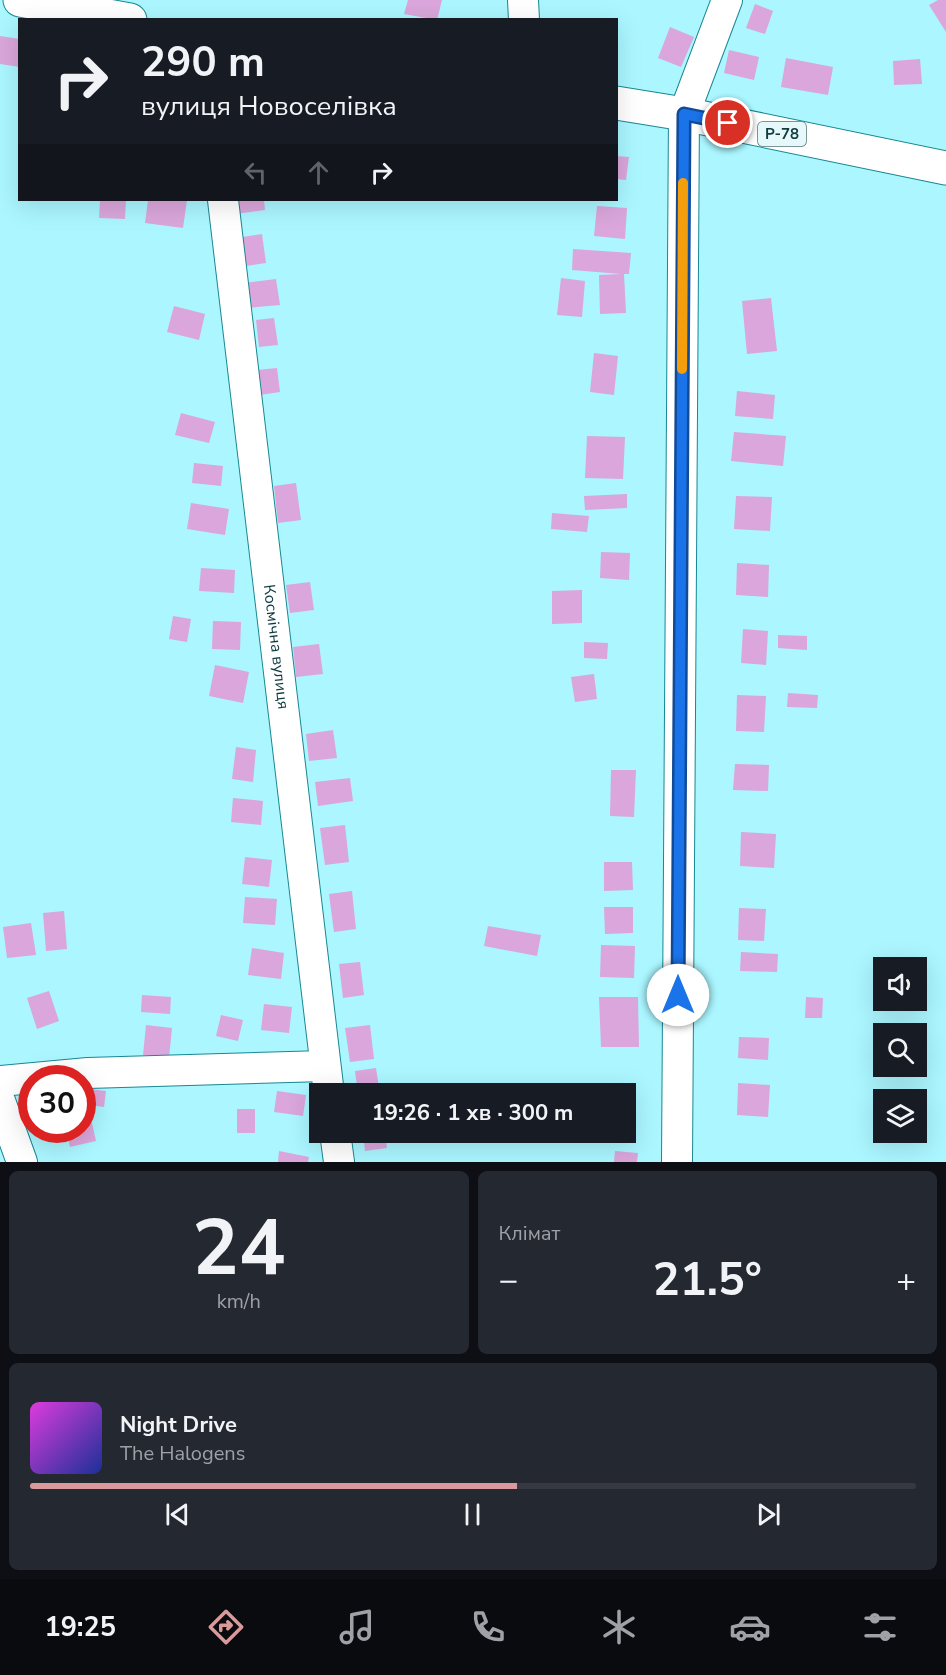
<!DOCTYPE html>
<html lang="uk">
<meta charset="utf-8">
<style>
:root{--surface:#171b24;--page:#242831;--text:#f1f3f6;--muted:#9ea1a6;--line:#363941;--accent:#da9a9c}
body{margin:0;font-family:"Nunito Sans",sans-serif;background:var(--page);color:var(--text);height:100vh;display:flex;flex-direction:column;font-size:22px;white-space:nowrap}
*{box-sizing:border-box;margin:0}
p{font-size:20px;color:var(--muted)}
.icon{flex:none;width:33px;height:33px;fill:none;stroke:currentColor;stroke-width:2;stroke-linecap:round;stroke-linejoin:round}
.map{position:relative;height:1162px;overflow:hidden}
.sheet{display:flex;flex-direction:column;gap:9px;padding:9px;background:#0d0f14;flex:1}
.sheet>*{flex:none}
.banner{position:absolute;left:18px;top:18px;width:600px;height:183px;border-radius:0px;box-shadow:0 6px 24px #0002;background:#171b24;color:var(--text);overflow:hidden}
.buttons{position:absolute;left:873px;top:957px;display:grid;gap:12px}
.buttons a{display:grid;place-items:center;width:54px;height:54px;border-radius:0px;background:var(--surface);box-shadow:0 6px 24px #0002;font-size:30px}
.speed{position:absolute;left:18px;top:1065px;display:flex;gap:12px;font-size:30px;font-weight:700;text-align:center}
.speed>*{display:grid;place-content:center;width:78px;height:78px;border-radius:50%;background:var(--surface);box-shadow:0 6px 24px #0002;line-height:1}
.speed .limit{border:9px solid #d22;background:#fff;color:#111}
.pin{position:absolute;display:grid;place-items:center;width:51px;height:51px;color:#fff;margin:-26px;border:3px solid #fff;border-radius:50%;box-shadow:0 2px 6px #0007}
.me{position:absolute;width:66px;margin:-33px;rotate:0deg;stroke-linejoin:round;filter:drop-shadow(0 0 4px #0008)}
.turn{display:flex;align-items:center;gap:21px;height:126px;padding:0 24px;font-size:27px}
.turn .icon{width:78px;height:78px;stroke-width:2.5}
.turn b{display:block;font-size:42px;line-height:51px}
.lanes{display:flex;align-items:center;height:57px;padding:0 24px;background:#0003;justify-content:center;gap:30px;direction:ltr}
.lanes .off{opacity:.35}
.big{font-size:45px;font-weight:700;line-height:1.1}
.sheet .card{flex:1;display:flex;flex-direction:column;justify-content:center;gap:9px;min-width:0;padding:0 21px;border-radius:9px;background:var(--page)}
.sheet .dial{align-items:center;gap:0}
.dial b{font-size:78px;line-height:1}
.song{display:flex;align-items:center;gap:18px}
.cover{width:72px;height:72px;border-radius:9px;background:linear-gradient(135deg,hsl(300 70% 55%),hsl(230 70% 35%))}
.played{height:6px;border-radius:3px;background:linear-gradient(90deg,var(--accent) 55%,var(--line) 55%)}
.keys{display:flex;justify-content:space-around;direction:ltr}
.heat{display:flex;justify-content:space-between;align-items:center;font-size:33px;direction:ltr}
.sheet .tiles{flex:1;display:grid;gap:9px;grid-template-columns:1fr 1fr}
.card:last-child{grid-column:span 2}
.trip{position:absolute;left:309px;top:1083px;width:327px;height:60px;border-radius:0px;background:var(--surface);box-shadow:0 6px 24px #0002;font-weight:700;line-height:60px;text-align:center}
.menu{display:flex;height:96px;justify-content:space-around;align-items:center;background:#090b0e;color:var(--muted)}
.menu .icon{width:42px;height:42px}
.menu .active{color:var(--accent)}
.menu b{font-size:27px;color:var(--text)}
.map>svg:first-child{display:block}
</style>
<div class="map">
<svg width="946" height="1162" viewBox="0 0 946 1162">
<rect width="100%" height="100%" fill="#abf6ff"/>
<g fill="#daa6db">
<path d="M 408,0 L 442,0 L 437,20 L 404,14 Z"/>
<path d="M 938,0 L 946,0 L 946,32 L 929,5 Z"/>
<path d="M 755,4 L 773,11 L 765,34 L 746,28 Z"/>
<path d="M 670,27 L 694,37 L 681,67 L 658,58 Z"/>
<path d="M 0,36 L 20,39 L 20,67 L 0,64 Z"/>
<path d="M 729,50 L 759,57 L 754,80 L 724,73 Z"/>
<path d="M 786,58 L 833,67 L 828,95 L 781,87 Z"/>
<path d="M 920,59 L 922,84 L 894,85 L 893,61 Z"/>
<path d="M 616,156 L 629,157 L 626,180 L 616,179 Z"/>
<path d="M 100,200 L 126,200 L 125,219 L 99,218 Z"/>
<path d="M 148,200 L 187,200 L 183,228 L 145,223 Z"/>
<path d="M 234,200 L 264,200 L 265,210 L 236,214 Z"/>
<path d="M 597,206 L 627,208 L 625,239 L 594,236 Z"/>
<path d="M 262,234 L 266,263 L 246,266 L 242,237 Z"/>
<path d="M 573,249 L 631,253 L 629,274 L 624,274 L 626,313 L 600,314 L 599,275 L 621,274 L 572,270 Z"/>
<path d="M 561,278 L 585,281 L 582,317 L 557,315 Z"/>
<path d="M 276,279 L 280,305 L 247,308 L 244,283 Z"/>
<path d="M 771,298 L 777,351 L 747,354 L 742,301 Z"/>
<path d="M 174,306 L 205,314 L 199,340 L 167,332 Z"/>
<path d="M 274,318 L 278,345 L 259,347 L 256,320 Z"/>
<path d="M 594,353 L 618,356 L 614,395 L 590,392 Z"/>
<path d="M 277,368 L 280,392 L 260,395 L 257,370 Z"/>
<path d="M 737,391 L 775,395 L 773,419 L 735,416 Z"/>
<path d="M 181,413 L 215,422 L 209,443 L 175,435 Z"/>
<path d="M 734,432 L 786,436 L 783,466 L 731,461 Z"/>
<path d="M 587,436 L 625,437 L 623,479 L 585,478 Z"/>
<path d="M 194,463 L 223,466 L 221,486 L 192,483 Z"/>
<path d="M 296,483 L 301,520 L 278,523 L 274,486 Z"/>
<path d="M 627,494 L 627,508 L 585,510 L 584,496 Z"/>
<path d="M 736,496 L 772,497 L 770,531 L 734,529 Z"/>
<path d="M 191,503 L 229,509 L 225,535 L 187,529 Z"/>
<path d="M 552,513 L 589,516 L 587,532 L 551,529 Z"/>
<path d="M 601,552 L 630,553 L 629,580 L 600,578 Z"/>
<path d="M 737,563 L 769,565 L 768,597 L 736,595 Z"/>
<path d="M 201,568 L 235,570 L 234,593 L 199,591 Z"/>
<path d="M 310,582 L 314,610 L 290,613 L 286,585 Z"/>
<path d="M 582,590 L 582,623 L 552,624 L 552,591 Z"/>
<path d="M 173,616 L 191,619 L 187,642 L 169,639 Z"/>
<path d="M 213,621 L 241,622 L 240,650 L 212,649 Z"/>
<path d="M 743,629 L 768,631 L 766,665 L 741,663 Z"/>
<path d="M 778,635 L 807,636 L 807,650 L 778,648 Z"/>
<path d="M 584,642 L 608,643 L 607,659 L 584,658 Z"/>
<path d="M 319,644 L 323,674 L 296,677 L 293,647 Z"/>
<path d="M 215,665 L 249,672 L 243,703 L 209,696 Z"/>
<path d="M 594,674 L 597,699 L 575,702 L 571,677 Z"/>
<path d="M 788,693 L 818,695 L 817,708 L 787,707 Z"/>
<path d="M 737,695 L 766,696 L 764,732 L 736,731 Z"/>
<path d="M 333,730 L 337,758 L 309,761 L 306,734 Z"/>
<path d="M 236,747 L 256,750 L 253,782 L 232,779 Z"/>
<path d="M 735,764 L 769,765 L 768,791 L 733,790 Z"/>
<path d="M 611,770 L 636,770 L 634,817 L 610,816 Z"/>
<path d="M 350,778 L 353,801 L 318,806 L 315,782 Z"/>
<path d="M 233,798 L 263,801 L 261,825 L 231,822 Z"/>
<path d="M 345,825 L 349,862 L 325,865 L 320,828 Z"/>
<path d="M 741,832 L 776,834 L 774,868 L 740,866 Z"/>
<path d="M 245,857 L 272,860 L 269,887 L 242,884 Z"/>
<path d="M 604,862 L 632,862 L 633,890 L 604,891 Z"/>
<path d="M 352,891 L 356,929 L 334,932 L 329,894 Z"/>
<path d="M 245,897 L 277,899 L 275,925 L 243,923 Z"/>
<path d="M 604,907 L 633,907 L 633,933 L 605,934 Z"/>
<path d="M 739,908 L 766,909 L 764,941 L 738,940 Z"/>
<path d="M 64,911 L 67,949 L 46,951 L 43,913 Z"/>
<path d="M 31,923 L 36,955 L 7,958 L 3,927 Z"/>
<path d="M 488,926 L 541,935 L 537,956 L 484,946 Z"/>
<path d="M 601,945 L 635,946 L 634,978 L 600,977 Z"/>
<path d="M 252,948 L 284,953 L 281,979 L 248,975 Z"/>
<path d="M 741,952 L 778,954 L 777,972 L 740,971 Z"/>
<path d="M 360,962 L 364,995 L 343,998 L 339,964 Z"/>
<path d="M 49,991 L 59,1021 L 37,1029 L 27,998 Z"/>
<path d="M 142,995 L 171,997 L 170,1014 L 141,1012 Z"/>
<path d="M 599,997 L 638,997 L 639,1047 L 601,1047 Z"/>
<path d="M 806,997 L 823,998 L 822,1018 L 805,1018 Z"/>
<path d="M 264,1004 L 292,1007 L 289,1033 L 261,1030 Z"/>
<path d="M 221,1015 L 243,1020 L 238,1041 L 216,1036 Z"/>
<path d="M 146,1025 L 172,1028 L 169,1058 L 143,1055 Z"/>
<path d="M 370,1025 L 374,1059 L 350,1062 L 345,1028 Z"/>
<path d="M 739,1037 L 769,1038 L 768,1060 L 738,1058 Z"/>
<path d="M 376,1068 L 380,1094 L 358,1094 L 355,1071 Z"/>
<path d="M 738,1083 L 770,1085 L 768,1117 L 737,1115 Z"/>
<path d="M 82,1088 L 106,1091 L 104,1107 L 82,1104 Z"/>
<path d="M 277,1091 L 306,1095 L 303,1116 L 274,1112 Z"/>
<rect x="237" y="1109" width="18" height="24"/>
<path d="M 90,1114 L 96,1141 L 70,1147 L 66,1130 L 82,1130 L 82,1116 Z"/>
<path d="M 363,1132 L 385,1132 L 387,1148 L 365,1151 Z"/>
<path d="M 279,1151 L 309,1157 L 308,1162 L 278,1162 Z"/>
<path d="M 615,1151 L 638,1153 L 637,1162 L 614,1162 Z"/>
</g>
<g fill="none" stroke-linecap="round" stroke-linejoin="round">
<g stroke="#188893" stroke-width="32">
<g id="minor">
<path d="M 523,0 L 524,20"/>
<path id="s1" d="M 223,200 L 329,1094"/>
<path d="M 0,1081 L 88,1073 L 325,1066"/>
<path d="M 0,1101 L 22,1162"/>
<path d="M 335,1132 L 339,1162"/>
<path d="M 677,1162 L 684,114 L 727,0"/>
</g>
</g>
<g stroke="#188893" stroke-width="35">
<g id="major">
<path d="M 20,0 L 130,20"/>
<path d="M 616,103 L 684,114 L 946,168"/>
</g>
</g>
<use href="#minor" stroke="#fff" stroke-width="30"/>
<use href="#major" stroke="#fff" stroke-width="33"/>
</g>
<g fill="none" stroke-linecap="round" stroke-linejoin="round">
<g stroke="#114b97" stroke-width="15">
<path id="route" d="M 678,995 L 684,114 L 728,123"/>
</g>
<use href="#route" stroke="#1a73e8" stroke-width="10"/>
<path stroke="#f59e0b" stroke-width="10" d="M 682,369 L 683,183"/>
</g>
<g text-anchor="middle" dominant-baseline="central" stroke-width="4.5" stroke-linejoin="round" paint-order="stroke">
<rect fill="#e6f8fa" stroke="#507478" stroke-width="1.5" x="758" y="122" width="48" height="24" rx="4.5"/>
<g font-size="15" font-weight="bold" fill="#103b40">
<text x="782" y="134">Р-78</text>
</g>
<g font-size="16" fill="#103b40" stroke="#e6f8fa">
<text stroke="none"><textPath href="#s1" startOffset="450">Космічна вулиця</textPath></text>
</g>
</g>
</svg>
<div class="buttons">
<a><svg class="icon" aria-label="sound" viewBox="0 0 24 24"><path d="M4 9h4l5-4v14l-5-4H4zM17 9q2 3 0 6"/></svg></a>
<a><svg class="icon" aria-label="search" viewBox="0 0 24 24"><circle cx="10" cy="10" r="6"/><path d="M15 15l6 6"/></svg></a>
<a><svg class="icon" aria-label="layers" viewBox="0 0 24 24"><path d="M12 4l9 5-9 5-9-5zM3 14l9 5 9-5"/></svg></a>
</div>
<div class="speed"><div class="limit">30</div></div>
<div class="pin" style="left:728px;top:123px;background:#d93025"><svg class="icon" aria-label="arrive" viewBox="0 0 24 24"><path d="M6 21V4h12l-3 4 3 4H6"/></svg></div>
<svg class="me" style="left:678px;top:995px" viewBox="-20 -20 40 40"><circle r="19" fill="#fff"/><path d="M0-13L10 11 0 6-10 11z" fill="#1a73e8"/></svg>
<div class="trip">19:26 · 1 хв · 300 m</div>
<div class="banner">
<div class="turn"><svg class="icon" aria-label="right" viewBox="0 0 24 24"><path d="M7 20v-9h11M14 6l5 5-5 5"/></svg><div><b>290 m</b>вулиця Новоселівка</div></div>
<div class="lanes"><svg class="icon off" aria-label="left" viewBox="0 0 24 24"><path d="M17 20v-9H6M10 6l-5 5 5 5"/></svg><svg class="icon off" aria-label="ahead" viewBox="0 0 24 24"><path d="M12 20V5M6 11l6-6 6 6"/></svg><svg class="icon" aria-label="right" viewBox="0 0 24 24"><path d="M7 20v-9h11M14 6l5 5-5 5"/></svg></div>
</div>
</div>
<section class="sheet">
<div class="tiles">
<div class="card dial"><b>24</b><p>km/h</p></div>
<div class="card"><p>Клімат</p>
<div class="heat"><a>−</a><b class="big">21.5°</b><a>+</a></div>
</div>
<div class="card">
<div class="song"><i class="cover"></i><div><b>Night Drive</b><p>The Halogens</p></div></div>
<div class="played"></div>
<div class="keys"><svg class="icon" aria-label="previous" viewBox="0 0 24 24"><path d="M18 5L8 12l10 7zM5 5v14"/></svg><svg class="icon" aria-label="pause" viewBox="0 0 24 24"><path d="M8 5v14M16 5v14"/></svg><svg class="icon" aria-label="next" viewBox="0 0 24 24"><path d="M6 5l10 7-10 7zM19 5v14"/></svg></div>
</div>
</div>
</section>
<nav class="menu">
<b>19:25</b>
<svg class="icon active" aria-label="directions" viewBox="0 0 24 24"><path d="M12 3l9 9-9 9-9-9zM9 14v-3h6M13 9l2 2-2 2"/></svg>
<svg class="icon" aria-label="music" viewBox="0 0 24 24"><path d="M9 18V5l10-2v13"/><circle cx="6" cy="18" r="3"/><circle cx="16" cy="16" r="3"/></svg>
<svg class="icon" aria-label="phone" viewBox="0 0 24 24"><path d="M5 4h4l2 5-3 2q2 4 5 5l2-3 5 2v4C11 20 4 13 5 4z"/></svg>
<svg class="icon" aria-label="climate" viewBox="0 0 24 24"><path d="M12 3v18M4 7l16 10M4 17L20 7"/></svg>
<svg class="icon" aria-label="car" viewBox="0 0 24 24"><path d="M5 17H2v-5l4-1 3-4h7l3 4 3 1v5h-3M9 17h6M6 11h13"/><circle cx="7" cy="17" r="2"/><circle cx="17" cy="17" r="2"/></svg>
<svg class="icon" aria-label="filters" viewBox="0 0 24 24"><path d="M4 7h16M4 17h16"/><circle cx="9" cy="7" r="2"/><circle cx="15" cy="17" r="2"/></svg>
</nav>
